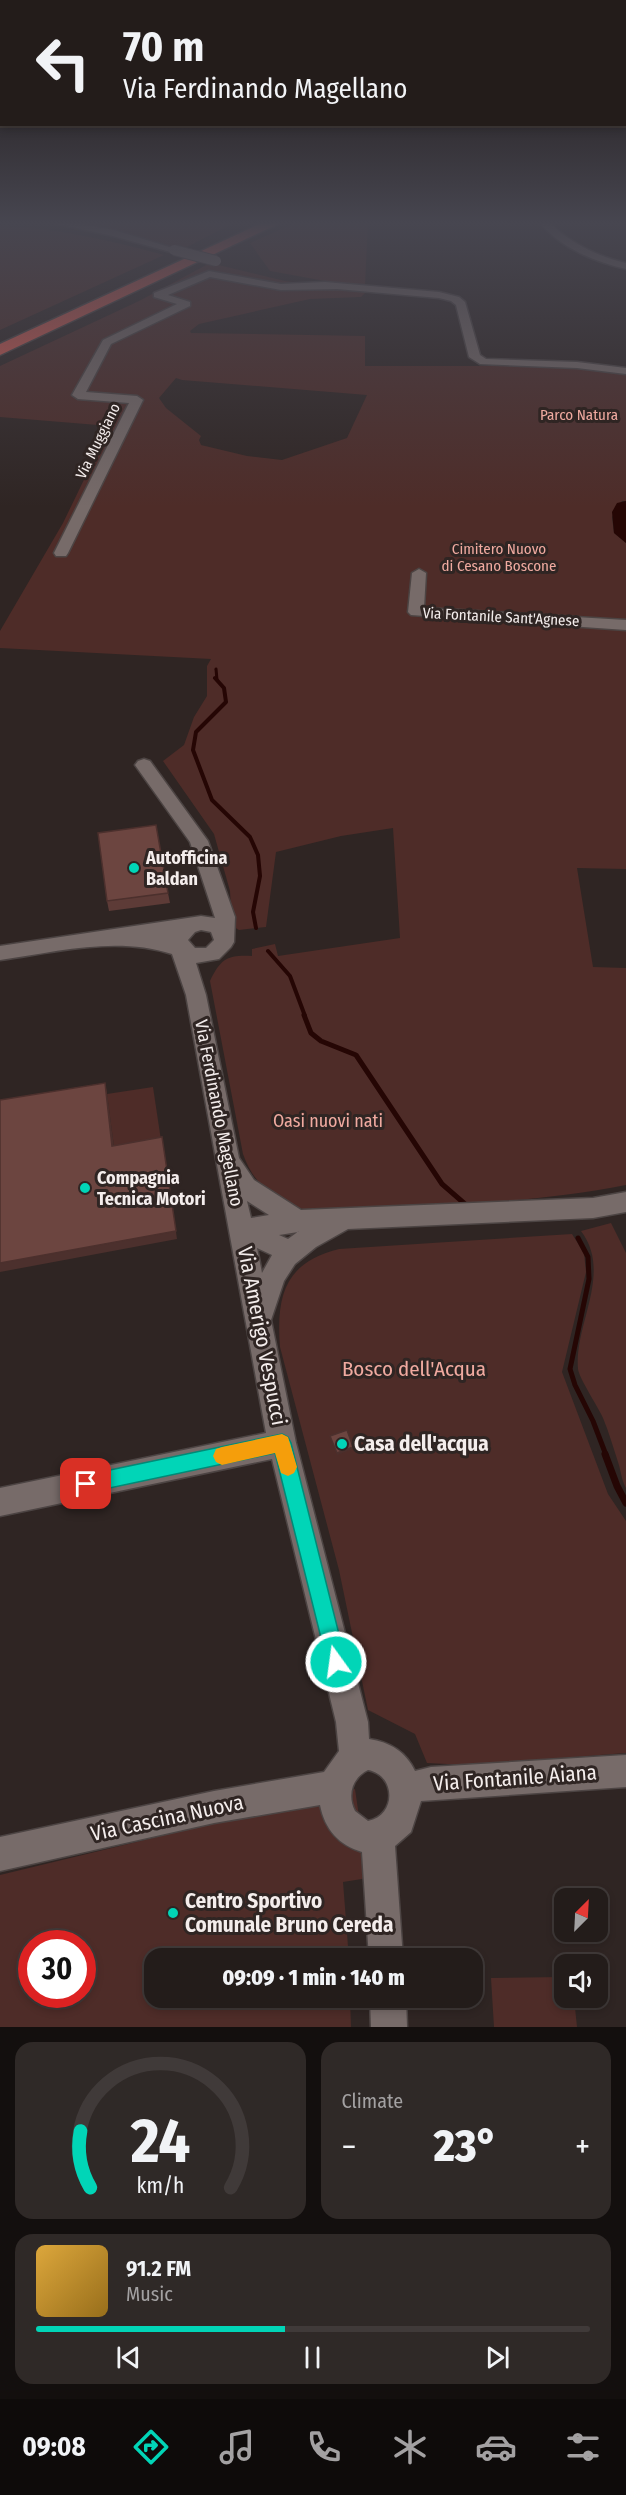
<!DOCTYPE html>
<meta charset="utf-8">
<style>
:root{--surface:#231c1a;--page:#2f2927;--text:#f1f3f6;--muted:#a3a1a2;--line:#403a39;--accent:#01d5b7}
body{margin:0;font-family:"Fira Sans Condensed",sans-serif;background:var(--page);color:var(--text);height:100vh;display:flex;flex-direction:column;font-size:22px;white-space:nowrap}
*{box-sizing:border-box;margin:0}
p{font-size:20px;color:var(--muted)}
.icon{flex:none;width:33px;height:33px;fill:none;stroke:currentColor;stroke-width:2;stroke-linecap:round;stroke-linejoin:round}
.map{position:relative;height:2027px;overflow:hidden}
.details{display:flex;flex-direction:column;gap:15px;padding:15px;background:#130f0e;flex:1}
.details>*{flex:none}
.hud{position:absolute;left:0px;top:0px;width:627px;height:126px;box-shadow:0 3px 9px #0003,0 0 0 2px var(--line);background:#231c1a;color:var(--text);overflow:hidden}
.needle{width:39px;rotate:24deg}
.controls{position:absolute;left:554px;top:1888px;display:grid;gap:12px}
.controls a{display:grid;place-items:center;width:54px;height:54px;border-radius:12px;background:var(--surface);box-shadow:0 3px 9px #0003,0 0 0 2px var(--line);font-size:30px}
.speed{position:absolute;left:18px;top:1930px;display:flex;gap:12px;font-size:30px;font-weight:700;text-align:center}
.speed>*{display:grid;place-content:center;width:78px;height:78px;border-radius:50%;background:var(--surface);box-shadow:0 3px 9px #0003,0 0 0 2px var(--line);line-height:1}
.speed .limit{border:9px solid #d22;background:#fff;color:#111}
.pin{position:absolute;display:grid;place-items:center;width:51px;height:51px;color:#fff;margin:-26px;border-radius:12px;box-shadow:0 3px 9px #0006}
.me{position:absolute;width:66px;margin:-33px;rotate:346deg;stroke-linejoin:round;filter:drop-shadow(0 0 4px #0008)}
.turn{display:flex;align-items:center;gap:21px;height:126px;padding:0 24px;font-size:27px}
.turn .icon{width:78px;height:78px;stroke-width:2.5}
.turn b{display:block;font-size:42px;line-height:51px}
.big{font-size:45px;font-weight:800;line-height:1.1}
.details .card{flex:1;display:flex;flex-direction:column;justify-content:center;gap:9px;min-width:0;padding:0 21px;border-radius:18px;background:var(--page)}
.details .dial{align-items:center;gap:0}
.dial svg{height:156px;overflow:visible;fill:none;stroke:var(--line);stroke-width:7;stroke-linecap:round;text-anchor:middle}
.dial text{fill:var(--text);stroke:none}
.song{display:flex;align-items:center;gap:18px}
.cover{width:72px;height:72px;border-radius:9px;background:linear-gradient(135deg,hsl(40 70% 55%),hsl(40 70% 35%))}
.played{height:6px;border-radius:3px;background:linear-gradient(90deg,var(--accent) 45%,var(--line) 45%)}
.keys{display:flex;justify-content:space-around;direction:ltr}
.heat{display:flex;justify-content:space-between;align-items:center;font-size:33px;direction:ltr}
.details .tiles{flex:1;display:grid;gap:15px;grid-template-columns:1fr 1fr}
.card:last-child{grid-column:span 2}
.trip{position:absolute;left:144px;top:1948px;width:339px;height:60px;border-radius:18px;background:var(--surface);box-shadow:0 3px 9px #0003,0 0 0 2px var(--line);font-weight:800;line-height:60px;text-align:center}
.tab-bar{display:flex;height:96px;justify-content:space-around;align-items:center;background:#0e0b0a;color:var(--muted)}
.tab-bar .icon{width:42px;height:42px}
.tab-bar .on{color:var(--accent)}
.tab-bar b{font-size:27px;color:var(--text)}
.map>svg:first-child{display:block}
</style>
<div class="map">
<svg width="626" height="2027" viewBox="0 0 626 2027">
<rect width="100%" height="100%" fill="#2f2523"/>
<g fill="#4e2c28" fill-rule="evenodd">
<path d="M 72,223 L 229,223 L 228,226 L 183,249 L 100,227 Z"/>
<path d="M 295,223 L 368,223 L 365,285 L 347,285 L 270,271 L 250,243 Z"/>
<path d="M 0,226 C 57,228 109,240 164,255 L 0,330 Z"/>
<path d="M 210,263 L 285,281 L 367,291 L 361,297 L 310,299 L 199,324 L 190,331 L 191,333 L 365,336 L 365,366 L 565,366 L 626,372 L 626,501 L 622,501 L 612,517 L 614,533 L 626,543 L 626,869 L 577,868 L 593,967 L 626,968 L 626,1185 C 524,1205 415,1206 311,1211 C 278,1204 254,1186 243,1154 L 210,981 C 221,958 228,955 252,956 L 252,949 L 275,944 L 278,956 L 400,938 L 393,828 L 341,836 L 276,852 L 266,927 L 239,930 L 232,926 L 230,891 L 214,834 L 163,761 L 184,745 L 194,717 L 207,696 L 207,666 L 211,659 L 0,648 L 0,631 L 63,523 L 110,426 L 0,417 L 0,366 L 139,301 ZM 176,378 L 182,380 L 367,395 L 347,438 L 282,460 L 247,456 L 201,445 L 199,440 L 201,436 L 166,408 L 159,398 Z"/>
<path d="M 153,1087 L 162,1147 L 115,1155 L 107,1094 Z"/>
<path d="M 611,1223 L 626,1253 L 626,1488 C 621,1479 621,1471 618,1462 C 613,1447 609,1432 603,1418 C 598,1407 579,1378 578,1369 C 574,1324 613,1273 581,1231 Z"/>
<path d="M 572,1234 L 584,1253 L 586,1272 L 562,1372 L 608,1494 L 626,1521 L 626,1753 L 467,1765 L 427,1763 L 415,1734 L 368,1710 L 339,1570 L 280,1347 C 276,1296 285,1262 339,1249 Z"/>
<path d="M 355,1789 L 368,1878 L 343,1882 L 349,1959 L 154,1959 L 154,1998 L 350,1998 L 351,2027 L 0,2027 L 0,1875 ZM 32,1944 L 82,1944 L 82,1995 L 32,1995 Z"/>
<path d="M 564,1977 L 564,1998 L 574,1998 L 577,2027 L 494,2027 L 491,1978 Z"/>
</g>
<path fill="#250604" d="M 626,501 L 626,543 L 614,533 L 612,512 L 617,503 Z"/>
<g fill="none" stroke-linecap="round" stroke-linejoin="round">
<path stroke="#250604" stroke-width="3" d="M 216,669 L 217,680"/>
<g stroke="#250604" stroke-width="4">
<path d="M 215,678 L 224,688 L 226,702 L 196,732 L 193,750 L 212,800 L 250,837 L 258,855 L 260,876 L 253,912 L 256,928"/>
<path d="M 268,951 L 290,976 L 305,1016"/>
</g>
<g stroke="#250604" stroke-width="5">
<path d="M 304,1015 L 311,1033 L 321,1041 L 356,1055 L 442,1184 L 465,1204"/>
<path d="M 578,1238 L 588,1257 L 589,1279 L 570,1369 L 575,1385 L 593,1421 L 606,1455"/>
</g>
<path stroke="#250604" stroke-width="7" d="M 605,1454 L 617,1486 L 626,1503"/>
<g stroke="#4c4443" stroke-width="3">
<g id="minor">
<path d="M 53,223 L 74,223 L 114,230 L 179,250 L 174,253 L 113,236 Z"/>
<path d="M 540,223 L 550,223 C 570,243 599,257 626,263 L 626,269 C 595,262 561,248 540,223 Z"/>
<path d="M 209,271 L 281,284 L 325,282 L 439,292 L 459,297 L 465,302 L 480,355 L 486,359 L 577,362 L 626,368 L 626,374 L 577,368 L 480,364 L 469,357 L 456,305 L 451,301 L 439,298 L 337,289 L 281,290 L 210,277 L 168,295 L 190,302 L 190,306 L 111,344 L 86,392 L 137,396 L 143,400 L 68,553 L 66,556 L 56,556 L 54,553 L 129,403 L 78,399 L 72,395 L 103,340 L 177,304 L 154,297 L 154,293 Z"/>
<path d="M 419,569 L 426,573 L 424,608 L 626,620 L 626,630 L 411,615 L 408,612 L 412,573 Z"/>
<path d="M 144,759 L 150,761 L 208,841 L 235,917 L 234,942 L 231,947 L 219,959 L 196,963 L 206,995 L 239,1158 L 254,1180 L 301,1210 L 593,1198 L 626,1192 L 626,1212 L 593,1218 L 348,1229 L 316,1247 L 295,1264 L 284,1281 L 271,1320 L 296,1443 L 368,1722 L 369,1739 C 390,1742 406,1752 415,1771 L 431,1767 L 626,1755 L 626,1787 L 421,1801 L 411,1832 L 395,1846 L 403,1959 L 369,1959 L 362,1852 C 339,1845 325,1830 320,1805 L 214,1823 L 0,1871 L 0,1837 L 214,1791 L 324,1772 L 339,1751 L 336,1722 L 272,1459 L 0,1516 L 0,1488 L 266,1433 L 186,995 L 172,954 C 116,936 57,952 0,960 L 0,946 L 201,916 L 215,918 L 190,842 L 135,765 L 138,761 ZM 201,930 L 211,932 L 214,940 L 206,948 L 195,948 L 188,940 L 195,932 ZM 247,1201 L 269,1215 L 251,1218 ZM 299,1231 L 288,1239 L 279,1235 L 298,1232 ZM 257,1248 L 272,1255 L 262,1273 ZM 368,1770 C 396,1775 397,1815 368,1821 L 355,1811 C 347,1795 352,1778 368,1770 Z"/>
<path d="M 370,1998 L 406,1998 L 407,2027 L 371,2027 Z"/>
</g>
</g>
<g stroke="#4c4443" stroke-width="3">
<path id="highway" d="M 262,223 L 280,223 L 0,355 L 0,344 Z"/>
</g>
<use href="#minor" fill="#776b69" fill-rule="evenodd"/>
<use href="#highway" fill="#d8594f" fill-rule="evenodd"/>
<g stroke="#4c4443" stroke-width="12" stroke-linecap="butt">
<path id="minor-bridge" d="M 174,250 L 216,261"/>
</g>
<use href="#minor-bridge" stroke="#776b69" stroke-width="10"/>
</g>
<path fill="#5d3b37" d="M 168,893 L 170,903 L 109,911 L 107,901 Z"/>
<g fill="#4c302d">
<path d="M 105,1083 L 107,1093 L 115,1155 L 112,1146 Z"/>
<path d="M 162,1137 L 177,1239 L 0,1272 L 0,1263 Z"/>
<path d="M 353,1447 L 353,1449 L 337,1455 L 337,1453 Z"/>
</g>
<g fill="#6c4540" stroke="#4c302d" stroke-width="1.5">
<path d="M 156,825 L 168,893 L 107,901 L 98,833 Z"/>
<path d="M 105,1083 L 112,1146 L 162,1137 L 176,1231 L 0,1263 L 0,1100 Z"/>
<path d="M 347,1430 L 353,1447 L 337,1453 L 330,1436 Z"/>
</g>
<linearGradient id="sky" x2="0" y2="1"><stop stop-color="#1a1413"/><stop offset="0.44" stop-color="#474650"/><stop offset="1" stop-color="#474650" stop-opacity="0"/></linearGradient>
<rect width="626" height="507" fill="url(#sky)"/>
<path fill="#01d5b7" stroke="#018a77" stroke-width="1.5" d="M 282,1434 L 288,1437 L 291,1443 L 346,1662 L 343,1669 L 336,1672 L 329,1669 L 327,1662 L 275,1453 L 86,1493 L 80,1491 L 77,1484 L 80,1478 L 86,1475 Z"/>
<path fill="#f59e0b" d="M 282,1434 L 288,1437 L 297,1467 L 294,1473 L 288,1476 L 281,1473 L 275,1453 L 222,1465 L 216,1462 L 213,1456 L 216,1449 L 222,1447 Z"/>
<g fill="#01d5b7" stroke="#2f2523" stroke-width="2">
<circle cx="134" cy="868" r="6"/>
<circle cx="85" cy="1188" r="6"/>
<circle cx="342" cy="1444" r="6"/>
<circle cx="173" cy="1913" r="6"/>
</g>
<g text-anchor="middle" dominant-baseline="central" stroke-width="6" stroke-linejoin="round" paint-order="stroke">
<g font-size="15" fill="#f0aaa0" stroke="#2f2523">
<text x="579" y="415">Parco Natura</text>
<text x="499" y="549">Cimitero Nuovo<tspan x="499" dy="17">di Cesano Boscone</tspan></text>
</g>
<g font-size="15" fill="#f4edec" stroke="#2f2523">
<text transform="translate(98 441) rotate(-64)">Via Muggiano</text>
<text transform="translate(501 617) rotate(3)">Via Fontanile Sant'Agnese</text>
</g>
<g font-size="18" font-weight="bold" fill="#f4edec" stroke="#2f2523" text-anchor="start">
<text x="146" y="858">Autofficina<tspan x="146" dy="21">Baldan</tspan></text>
<text x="97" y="1178">Compagnia<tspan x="97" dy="21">Tecnica Motori</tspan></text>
</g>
<g font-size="18" fill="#f4edec" stroke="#2f2523">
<text transform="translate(219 1113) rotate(79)">Via Ferdinando Magellano</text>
</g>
<g font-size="18" fill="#f0aaa0" stroke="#2f2523">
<text x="328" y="1121">Oasi nuovi nati</text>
</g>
<g font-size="21" fill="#f4edec" stroke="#2f2523">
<text transform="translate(262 1336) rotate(79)">Via Amerigo Vespucci</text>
<text transform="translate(515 1778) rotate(-4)">Via Fontanile Aiana</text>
<text transform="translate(167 1818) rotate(-12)">Via Cascina Nuova</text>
</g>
<g font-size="21" fill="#f0aaa0" stroke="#2f2523">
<text x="414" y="1369">Bosco dell'Acqua</text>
</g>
<g font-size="21" font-weight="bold" fill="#f4edec" stroke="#2f2523" text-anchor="start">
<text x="354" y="1444">Casa dell'acqua</text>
<text x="185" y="1901">Centro Sportivo<tspan x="185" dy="24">Comunale Bruno Cereda</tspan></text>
</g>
</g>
</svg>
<div class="controls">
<a><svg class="needle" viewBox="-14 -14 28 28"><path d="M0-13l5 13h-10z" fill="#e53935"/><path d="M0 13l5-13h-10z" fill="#a3a1a2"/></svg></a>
<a><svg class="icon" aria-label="sound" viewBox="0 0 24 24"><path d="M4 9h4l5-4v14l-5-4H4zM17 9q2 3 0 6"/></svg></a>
</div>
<div class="speed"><div class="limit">30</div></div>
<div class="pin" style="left:86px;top:1484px;background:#d93025"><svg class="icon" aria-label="arrive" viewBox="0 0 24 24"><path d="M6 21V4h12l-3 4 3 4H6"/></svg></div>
<svg class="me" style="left:336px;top:1662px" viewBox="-20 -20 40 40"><circle r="17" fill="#01d5b7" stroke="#fff" stroke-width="3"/><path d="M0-11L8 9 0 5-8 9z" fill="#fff"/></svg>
<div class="trip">09:09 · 1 min · 140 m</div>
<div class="hud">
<div class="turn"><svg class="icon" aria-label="left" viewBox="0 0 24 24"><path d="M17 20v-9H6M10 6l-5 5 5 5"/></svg><div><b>70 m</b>Via Ferdinando Magellano</div></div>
</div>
</div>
<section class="details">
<div class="tiles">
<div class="card dial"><svg viewBox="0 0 100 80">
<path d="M14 69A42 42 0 1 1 86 69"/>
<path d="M14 69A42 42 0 0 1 9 40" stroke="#01d5b7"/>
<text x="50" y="56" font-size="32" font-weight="700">24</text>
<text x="50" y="72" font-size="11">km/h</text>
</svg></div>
<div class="card"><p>Climate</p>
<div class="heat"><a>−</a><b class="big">23°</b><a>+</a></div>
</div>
<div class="card">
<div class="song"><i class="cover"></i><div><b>91.2 FM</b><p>Music</p></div></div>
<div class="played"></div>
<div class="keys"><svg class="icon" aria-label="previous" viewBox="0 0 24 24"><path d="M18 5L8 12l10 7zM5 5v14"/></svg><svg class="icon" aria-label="pause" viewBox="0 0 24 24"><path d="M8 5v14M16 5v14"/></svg><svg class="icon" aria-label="next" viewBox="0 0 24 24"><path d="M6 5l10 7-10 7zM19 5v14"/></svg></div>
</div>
</div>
</section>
<nav class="tab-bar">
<b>09:08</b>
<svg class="icon on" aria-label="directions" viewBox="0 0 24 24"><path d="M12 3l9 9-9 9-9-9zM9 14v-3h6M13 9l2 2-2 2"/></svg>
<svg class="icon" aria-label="music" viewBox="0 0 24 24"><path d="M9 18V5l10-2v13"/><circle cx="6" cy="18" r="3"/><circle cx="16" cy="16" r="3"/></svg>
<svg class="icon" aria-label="phone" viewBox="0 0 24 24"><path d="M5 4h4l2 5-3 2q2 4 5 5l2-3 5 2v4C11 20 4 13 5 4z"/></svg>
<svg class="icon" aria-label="climate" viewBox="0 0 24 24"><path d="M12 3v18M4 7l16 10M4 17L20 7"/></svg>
<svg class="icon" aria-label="car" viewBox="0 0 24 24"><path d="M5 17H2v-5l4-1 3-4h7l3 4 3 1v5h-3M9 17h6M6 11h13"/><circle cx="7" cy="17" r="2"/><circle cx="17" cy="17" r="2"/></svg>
<svg class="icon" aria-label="filters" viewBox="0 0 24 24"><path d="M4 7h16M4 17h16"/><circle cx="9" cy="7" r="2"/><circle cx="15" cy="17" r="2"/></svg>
</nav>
